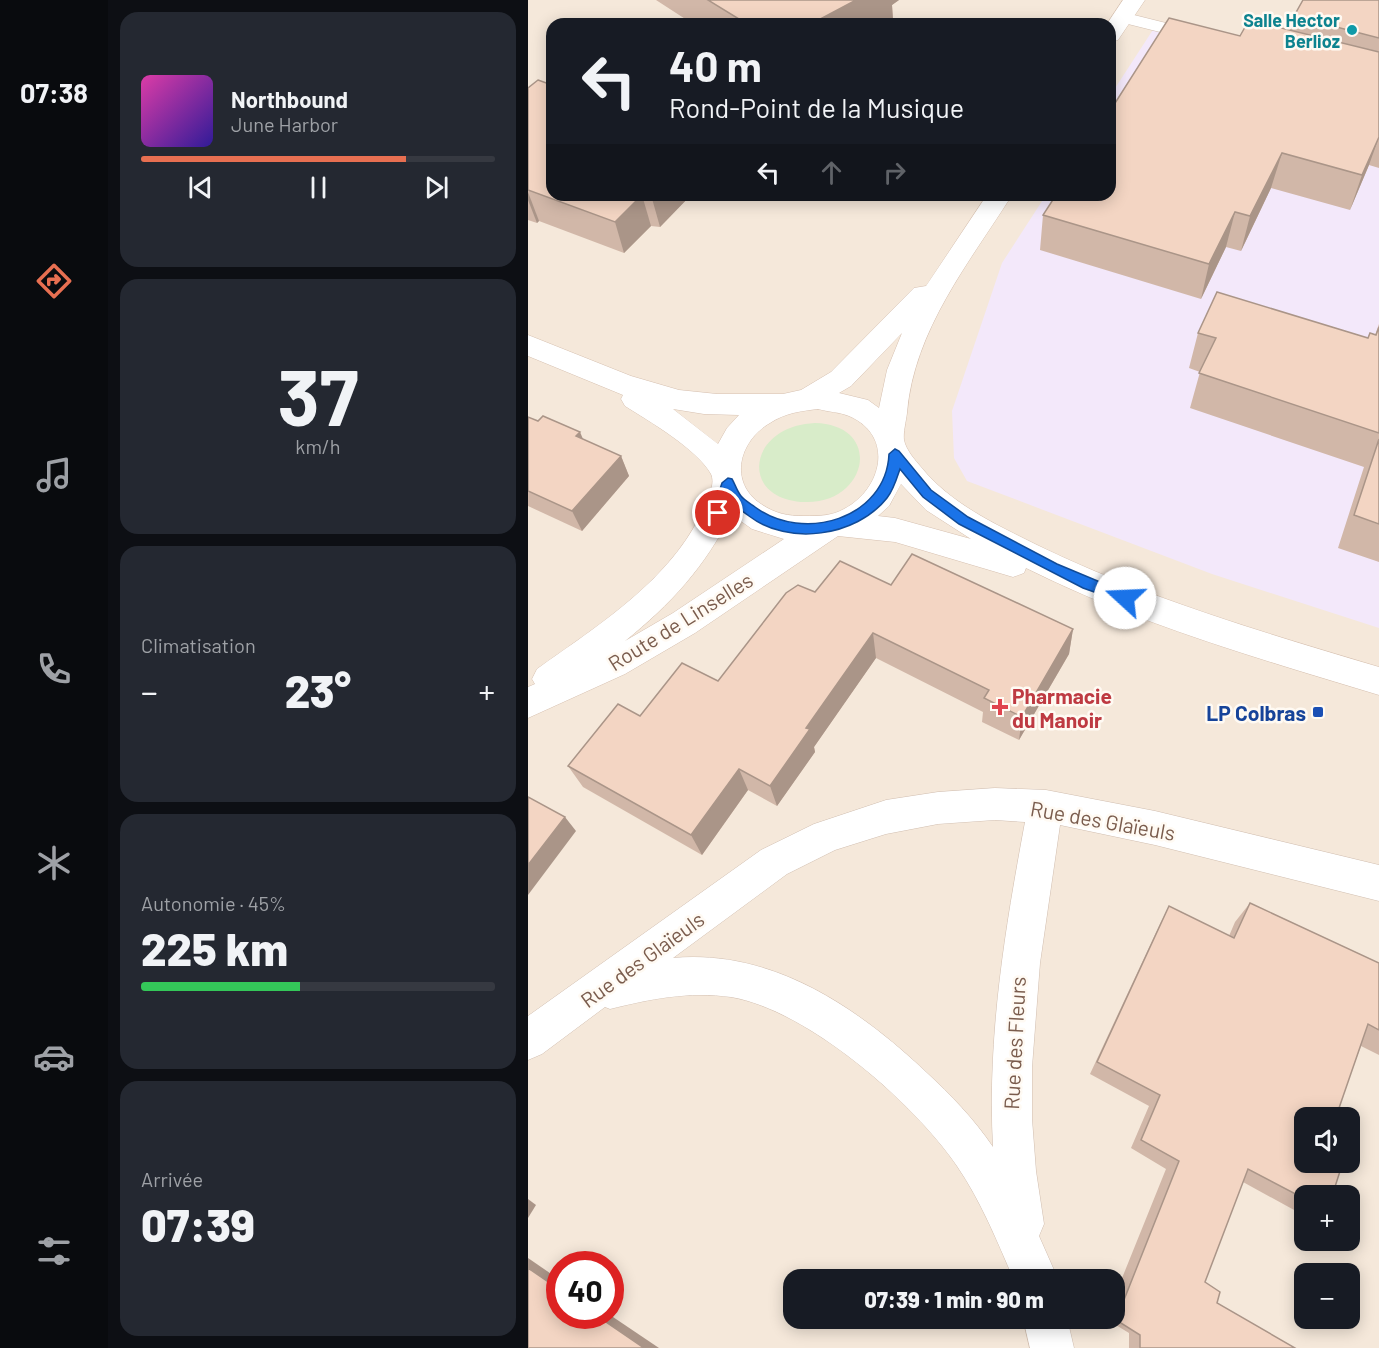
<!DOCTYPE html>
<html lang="fr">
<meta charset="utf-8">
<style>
:root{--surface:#171b24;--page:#242831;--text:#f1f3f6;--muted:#9ea1a6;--line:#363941;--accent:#e76f51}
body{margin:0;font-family:Barlow,sans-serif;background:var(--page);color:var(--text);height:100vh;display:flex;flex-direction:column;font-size:22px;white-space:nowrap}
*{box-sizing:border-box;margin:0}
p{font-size:20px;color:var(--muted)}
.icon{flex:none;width:33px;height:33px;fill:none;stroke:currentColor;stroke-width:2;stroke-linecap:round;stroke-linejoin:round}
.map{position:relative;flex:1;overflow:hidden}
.panel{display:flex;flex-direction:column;gap:12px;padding:12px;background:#0d0f14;width:420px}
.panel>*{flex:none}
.guide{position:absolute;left:18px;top:18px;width:570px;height:183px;border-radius:18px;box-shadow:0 3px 15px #0003;background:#171b24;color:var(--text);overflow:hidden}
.tools{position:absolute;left:766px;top:1107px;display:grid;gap:12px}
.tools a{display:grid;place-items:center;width:66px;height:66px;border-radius:12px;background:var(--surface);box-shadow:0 3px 15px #0003;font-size:30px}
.speed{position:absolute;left:18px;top:1251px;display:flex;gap:12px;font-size:30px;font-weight:700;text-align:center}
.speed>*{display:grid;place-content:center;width:78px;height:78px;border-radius:50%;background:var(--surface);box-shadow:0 3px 15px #0003;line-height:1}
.speed .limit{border:9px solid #d22;background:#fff;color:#111}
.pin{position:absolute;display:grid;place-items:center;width:51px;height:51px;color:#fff;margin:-26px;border:3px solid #fff;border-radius:50%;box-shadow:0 2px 6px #0007}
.me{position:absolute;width:66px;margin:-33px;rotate:290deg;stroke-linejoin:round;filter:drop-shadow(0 0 4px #0008)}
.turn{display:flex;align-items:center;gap:21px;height:126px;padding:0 24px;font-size:27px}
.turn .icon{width:78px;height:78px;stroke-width:2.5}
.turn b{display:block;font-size:42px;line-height:51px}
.lanes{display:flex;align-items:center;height:57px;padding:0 24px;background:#0003;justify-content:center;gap:30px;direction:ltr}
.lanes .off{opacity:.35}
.big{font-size:45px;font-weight:800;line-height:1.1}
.panel .widget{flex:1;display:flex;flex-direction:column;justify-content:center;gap:9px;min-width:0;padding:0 21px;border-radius:18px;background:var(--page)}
.panel .dial{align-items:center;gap:0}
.dial b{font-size:78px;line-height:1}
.song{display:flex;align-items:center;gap:18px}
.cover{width:72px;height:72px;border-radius:9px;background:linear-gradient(135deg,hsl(320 70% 55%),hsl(250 70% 35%))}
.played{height:6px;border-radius:3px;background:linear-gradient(90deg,var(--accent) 75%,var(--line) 75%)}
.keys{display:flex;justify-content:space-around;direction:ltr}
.heat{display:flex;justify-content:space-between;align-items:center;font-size:33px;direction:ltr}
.charge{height:9px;border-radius:4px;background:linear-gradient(90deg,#34c759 45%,var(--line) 0)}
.trip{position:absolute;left:255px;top:1269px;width:342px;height:60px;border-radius:18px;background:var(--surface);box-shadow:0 3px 15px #0003;font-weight:800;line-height:60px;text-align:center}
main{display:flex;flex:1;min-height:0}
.tabs{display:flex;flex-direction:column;width:108px;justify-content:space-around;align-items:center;background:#090b0e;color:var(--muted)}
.tabs .icon{width:42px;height:42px}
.tabs .on{color:var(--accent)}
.tabs b{font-size:27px;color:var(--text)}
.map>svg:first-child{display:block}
</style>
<main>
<nav class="tabs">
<b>07:38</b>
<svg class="icon on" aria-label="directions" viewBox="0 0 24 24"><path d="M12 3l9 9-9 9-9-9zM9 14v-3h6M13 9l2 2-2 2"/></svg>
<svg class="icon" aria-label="music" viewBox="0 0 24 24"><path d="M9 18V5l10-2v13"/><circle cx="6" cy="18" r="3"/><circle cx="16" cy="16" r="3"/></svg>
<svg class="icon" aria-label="phone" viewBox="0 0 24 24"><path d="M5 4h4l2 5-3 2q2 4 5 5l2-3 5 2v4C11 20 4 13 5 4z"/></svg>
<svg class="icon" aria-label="climate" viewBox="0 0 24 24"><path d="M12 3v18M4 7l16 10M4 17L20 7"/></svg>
<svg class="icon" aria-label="car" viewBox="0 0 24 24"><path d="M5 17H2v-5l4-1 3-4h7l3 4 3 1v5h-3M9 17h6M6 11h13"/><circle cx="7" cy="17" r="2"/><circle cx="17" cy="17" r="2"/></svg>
<svg class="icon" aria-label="filters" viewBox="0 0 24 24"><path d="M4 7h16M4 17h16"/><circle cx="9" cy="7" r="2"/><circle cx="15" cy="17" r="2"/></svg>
</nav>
<section class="panel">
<div class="widget">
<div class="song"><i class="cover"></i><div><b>Northbound</b><p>June Harbor</p></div></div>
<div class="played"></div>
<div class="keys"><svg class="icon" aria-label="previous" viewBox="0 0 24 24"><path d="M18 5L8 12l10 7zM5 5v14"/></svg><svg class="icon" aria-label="pause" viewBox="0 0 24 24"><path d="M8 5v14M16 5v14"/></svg><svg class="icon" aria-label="next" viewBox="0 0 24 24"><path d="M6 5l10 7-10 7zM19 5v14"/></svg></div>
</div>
<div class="widget dial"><b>37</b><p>km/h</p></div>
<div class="widget"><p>Climatisation</p>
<div class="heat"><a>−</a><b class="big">23°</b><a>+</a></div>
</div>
<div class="widget"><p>Autonomie · 45%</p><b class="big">225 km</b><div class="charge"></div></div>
<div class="widget"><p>Arrivée</p><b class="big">07:39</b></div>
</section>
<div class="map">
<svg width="851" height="1348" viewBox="0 0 851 1348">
<rect width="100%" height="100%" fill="#fdf6ec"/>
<path fill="#f5e8da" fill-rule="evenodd" d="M 0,0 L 851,0 L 851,1348 L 0,1348 ZM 24,24 L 582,24 L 582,195 L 24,195 ZM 777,1118 L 822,1118 L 822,1162 L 777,1162 ZM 777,1196 L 822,1196 L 822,1240 L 777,1240 ZM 32,1264 L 82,1264 L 82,1316 L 32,1316 ZM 777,1274 L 822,1274 L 822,1318 L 777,1318 ZM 266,1280 L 586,1280 L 586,1318 L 266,1318 Z"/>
<path fill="#f3e8fa" d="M 630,22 L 851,76 L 851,628 L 684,574 L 439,481 L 426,458 L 424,411 L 474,263 L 518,195 L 582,195 L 582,96 Z"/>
<path fill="#d8ecc9" d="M 287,423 C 356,425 340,504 277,502 C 210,500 219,426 287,423 Z"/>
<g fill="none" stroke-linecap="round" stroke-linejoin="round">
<g stroke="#d1beb0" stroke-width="1">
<path id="lane" d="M 594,12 L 674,32 L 676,36 L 668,41 L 588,21 L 586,17 L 588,13 Z"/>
</g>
<g stroke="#d1beb0" stroke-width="1">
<g id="street">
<path d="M 467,788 L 518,790 L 627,811 L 851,865 L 851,901 L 627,845 L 532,825 L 512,963 L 504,1067 L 504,1119 L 508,1171 L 516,1224 L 511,1236 L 526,1270 L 522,1280 L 486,1280 C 469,1241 453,1201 429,1166 C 386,1103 280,1010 203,997 C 161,991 122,999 82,1009 L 77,1007 L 14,1054 L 0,1060 L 0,1016 L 233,850 L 286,824 L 358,800 L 410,792 ZM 467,820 L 497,822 C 477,929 459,1037 465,1147 C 446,1119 423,1095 398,1072 C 329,1007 244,949 145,958 L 259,874 L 307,850 L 358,834 L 410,824 Z"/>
<path d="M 495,1318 L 539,1318 L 546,1348 L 502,1348 Z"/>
</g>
</g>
<g stroke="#d6c0b0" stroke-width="1">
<g id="secondary">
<path d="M 595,0 L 617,0 L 590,40 L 582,42 L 582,24 L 579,24 Z"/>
<path d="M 459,195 L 484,195 C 441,263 386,330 379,413 C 378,421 375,433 376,440 C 378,450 387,460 393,467 C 423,504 467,524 509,545 C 618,598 734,632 851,667 L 851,695 C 732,659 610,624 498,568 L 496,573 L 485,577 L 367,542 L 310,536 L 167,633 L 97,674 L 0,718 L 0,687 L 7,684 L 4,679 L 9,669 C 72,624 150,576 179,500 C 182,492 187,483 183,474 C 169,449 121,421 97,406 L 93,399 L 95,395 L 0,356 L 0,335 L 103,376 L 151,390 L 189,394 L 255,394 L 273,390 L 303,372 L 386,288 L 398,286 ZM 374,333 L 359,370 L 351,408 L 340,400 L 311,393 L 323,386 ZM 145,409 L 176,414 L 211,415 L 199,428 L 190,444 ZM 290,409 C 300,412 312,412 321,416 C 367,436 354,489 316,509 C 304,516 291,516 276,516 C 260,516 248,514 233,504 C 200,482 211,441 242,423 C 257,413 273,411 290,409 ZM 373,484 L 398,510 L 443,539 L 367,518 L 350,516 L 361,506 ZM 203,514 L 224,529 L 256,539 L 145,613 L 97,641 C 142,605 178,566 203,514 Z"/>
</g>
</g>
<use href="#lane" fill="#fff" fill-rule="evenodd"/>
<use href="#street" fill="#fff" fill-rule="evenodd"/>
<use href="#secondary" fill="#fff" fill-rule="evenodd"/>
</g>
<g fill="#d1b7a8">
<path d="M 128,0 L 371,0 L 364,5 L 365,20 L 357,24 L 165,24 Z"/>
<path d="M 851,0 L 851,168 L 841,165 L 822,210 L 743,188 L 713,251 L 698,247 L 673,299 L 512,250 L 515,215 L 712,36 L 762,30 L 766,16 Z"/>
<path d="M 0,88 L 24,195 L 163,195 L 132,227 L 123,226 L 96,253 L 11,221 L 9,223 L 0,220 Z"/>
<path d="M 851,324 L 851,562 L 810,548 L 836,467 L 662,408 L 672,372 L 661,368 L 670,333 L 840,338 L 847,335 Z"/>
<path d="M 0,417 L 93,456 L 101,476 L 54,531 L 0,506 Z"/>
<path d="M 363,585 L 545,629 L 541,654 L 491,740 L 454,722 L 455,712 L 348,658 L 286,747 L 287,752 L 249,806 L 220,790 L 174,855 L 55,787 L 40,766 L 112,716 L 190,681 L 287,592 Z"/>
<path d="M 722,903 L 851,963 L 851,1055 L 833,1046 L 777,1196 L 777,1216 L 715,1182 L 677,1282 L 689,1303 L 767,1348 L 601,1348 L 601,1333 L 578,1319 L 586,1318 L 586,1298 L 638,1169 L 603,1148 L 621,1106 L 562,1074 L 631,926 L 641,906 L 701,936 L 707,922 Z"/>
</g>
<g fill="#aa9588">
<path d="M 328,0 L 371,0 L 364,5 L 365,20 L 357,24 L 283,24 Z"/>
<path d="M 851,137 L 841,165 L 822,210 L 834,175 Z"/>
<path d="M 754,153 L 743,188 L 713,251 L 722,216 Z"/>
<path d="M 0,192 L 11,221 L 9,223 L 0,200 Z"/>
<path d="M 114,195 L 123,226 L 96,253 L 87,222 Z"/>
<path d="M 123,195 L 163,195 L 132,227 Z"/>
<path d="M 707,212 L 698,247 L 673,299 L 681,264 Z"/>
<path d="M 52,432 L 61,453 L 48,436 Z"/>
<path d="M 93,456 L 101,476 L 54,531 L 44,511 Z"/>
<path d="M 545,629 L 541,654 L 491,740 L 494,717 Z"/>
<path d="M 345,633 L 348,658 L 286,747 L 287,752 L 249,806 L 242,786 L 278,728 Z"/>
<path d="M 211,769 L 220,790 L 174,855 L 163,835 Z"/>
<path d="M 37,817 L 48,831 L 0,895 L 0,865 Z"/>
<path d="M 0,1199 L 8,1205 L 0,1218 Z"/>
<path d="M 0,1258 L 32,1280 L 32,1290 L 0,1268 Z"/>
<path d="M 82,1315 L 131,1348 L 116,1348 L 69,1316 Z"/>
</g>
<g fill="#f3d5c3" stroke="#aa9588" stroke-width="1.5">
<path d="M 180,0 L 328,0 L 283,24 L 219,24 Z"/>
<path d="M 775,0 L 851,0 L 851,38 L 766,16 Z"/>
<path d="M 641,18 L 712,36 L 721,20 L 851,52 L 851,137 L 834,175 L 754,153 L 722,216 L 707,212 L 681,264 L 515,215 L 528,195 L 582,195 L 582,111 Z"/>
<path d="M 10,80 L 24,85 L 24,195 L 114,195 L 87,222 L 0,190 L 0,88 Z"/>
<path d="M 689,292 L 840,338 L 842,333 L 848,335 L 851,327 L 851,433 L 671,373 L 688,338 L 670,333 Z"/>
<path d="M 15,416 L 52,432 L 48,436 L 93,456 L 44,511 L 0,491 L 0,417 L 10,421 Z"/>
<path d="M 851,439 L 851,524 L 826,515 Z"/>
<path d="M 384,554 L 545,629 L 494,717 L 456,698 L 461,690 L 345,633 L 278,728 L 282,729 L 242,786 L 211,769 L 163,835 L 40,766 L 90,704 L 112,716 L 154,663 L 190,681 L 258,593 L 270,585 L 287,592 L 312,561 L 363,585 Z"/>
<path d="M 0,797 L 37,817 L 0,865 Z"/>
<path d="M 722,903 L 851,963 L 851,1030 L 840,1024 L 810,1111 L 829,1121 L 822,1142 L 822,1118 L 777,1118 L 777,1162 L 815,1162 L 804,1196 L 777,1196 L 777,1199 L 720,1169 L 677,1282 L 692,1292 L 689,1303 L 767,1348 L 612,1348 L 612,1335 L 588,1320 L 651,1161 L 613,1140 L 632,1095 L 569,1062 L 641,906 L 706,938 Z"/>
<path d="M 0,1268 L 32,1290 L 32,1316 L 69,1316 L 116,1348 L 0,1348 Z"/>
</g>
<path fill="#1a73e8" stroke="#114b97" stroke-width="1.5" d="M 367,449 L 371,451 L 403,490 L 440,517 L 529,564 L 601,594 L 603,598 L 601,602 L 597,603 L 555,588 L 431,524 L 395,497 L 372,469 C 369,478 365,491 359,498 C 328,537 260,546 221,516 C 214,511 206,506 201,498 L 195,516 L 186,516 L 184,513 L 194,483 L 200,478 L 204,479 C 207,484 209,491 213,496 C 216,500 223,504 227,507 C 275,543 358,519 361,454 Z"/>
<circle fill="#0f9aa8" stroke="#fffaf3" stroke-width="2" cx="824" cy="30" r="6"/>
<path fill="#e0444e" stroke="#fffaf3" stroke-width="2" d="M469 698h6v6h6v6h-6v6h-6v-6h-6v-6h6z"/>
<rect fill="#1a4fb4" stroke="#fffaf3" stroke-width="2" x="784" y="706" width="12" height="12" rx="3"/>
<g text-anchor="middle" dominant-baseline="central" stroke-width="5" stroke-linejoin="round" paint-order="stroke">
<g font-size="18" font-weight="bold" fill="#0d838f" stroke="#fffaf3" text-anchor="end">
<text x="812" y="20">Salle Hector<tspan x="812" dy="21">Berlioz</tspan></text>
</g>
<g font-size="21" fill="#7a5c4d" stroke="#fffaf3">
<text transform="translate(152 621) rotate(-32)">Route de Linselles</text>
<text transform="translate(575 820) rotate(10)">Rue des Glaïeuls</text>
<text transform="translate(114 959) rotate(-36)">Rue des Glaïeuls</text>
<text transform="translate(486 1043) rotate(-87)">Rue des Fleurs</text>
</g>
<g font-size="21" font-weight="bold" fill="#be3a42" stroke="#fffaf3" text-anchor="start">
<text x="484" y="695">Pharmacie<tspan x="484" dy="24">du Manoir</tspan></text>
</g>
<g font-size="21" font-weight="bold" fill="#164399" stroke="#fffaf3" text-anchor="end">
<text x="778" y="712">LP Colbras</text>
</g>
</g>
</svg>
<div class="tools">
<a><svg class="icon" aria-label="sound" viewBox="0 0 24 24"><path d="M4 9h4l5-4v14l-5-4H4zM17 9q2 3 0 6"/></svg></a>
<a>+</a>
<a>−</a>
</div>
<div class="speed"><div class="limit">40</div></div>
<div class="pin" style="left:190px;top:513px;background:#d93025"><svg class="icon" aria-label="arrive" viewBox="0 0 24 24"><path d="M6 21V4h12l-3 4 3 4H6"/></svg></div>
<svg class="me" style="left:597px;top:598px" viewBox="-20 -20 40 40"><circle r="19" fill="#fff"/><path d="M0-13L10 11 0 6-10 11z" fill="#1a73e8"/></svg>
<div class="trip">07:39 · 1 min · 90 m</div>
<div class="guide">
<div class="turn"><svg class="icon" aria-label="left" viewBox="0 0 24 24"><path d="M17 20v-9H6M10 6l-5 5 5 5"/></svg><div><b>40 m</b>Rond-Point de la Musique</div></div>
<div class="lanes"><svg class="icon" aria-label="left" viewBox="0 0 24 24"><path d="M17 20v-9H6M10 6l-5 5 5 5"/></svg><svg class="icon off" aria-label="ahead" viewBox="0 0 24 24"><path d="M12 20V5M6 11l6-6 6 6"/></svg><svg class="icon off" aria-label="right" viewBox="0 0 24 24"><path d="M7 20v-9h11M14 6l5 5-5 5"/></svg></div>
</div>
</div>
</main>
